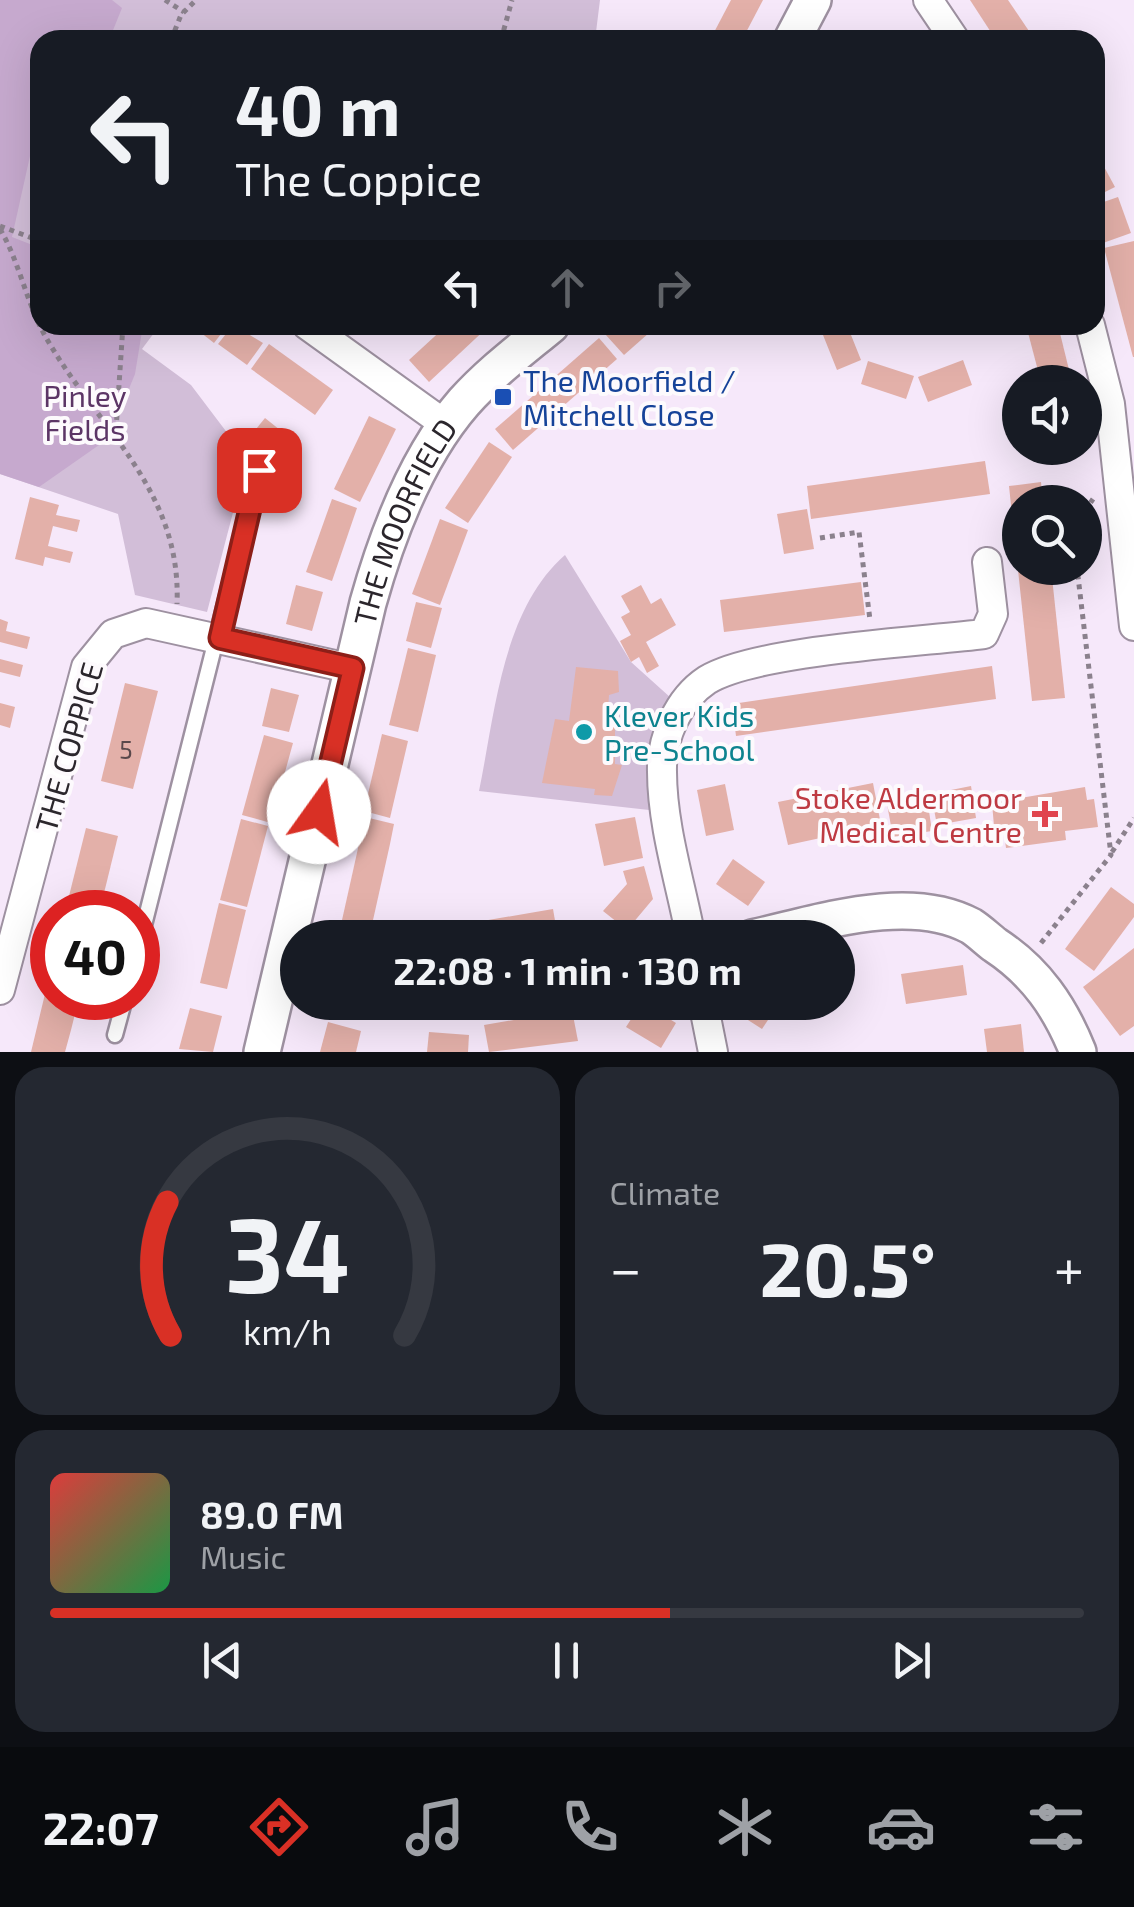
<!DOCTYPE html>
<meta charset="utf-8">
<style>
:root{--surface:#171b24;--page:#242831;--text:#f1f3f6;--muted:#9ea1a6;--line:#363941;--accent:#d93025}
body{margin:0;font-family:"Exo 2",sans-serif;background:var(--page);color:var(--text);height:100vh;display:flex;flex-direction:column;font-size:38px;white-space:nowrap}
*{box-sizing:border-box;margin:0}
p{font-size:32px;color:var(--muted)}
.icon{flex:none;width:55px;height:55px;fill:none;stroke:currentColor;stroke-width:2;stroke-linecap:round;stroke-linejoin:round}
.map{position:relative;height:1052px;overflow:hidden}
.details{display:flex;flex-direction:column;gap:15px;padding:15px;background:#0d0f14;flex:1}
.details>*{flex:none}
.banner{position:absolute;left:30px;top:30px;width:1075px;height:305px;border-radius:30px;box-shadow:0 10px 40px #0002;background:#171b24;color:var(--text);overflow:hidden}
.buttons{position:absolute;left:1002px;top:365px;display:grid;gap:20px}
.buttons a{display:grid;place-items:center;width:100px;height:100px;border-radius:50%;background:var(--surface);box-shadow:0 10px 40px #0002;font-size:50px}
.speed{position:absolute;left:30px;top:890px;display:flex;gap:20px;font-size:50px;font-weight:700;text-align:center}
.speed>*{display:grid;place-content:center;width:130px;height:130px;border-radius:50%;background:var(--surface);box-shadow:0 10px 40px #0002;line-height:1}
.speed .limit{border:15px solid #d22;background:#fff;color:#111}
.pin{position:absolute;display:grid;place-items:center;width:85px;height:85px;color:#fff;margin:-42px;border-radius:20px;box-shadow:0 5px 15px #0006}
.me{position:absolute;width:110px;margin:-55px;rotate:13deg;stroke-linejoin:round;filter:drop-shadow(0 0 8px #0008)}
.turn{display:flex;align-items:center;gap:35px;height:210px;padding:0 40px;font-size:45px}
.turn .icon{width:130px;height:130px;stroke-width:2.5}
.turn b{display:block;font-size:70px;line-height:85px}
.lanes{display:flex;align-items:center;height:95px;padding:0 40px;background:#0003;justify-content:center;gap:50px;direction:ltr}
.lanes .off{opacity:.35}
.big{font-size:75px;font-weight:700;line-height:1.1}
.details .tile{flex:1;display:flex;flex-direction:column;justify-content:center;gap:15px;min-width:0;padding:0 35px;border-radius:30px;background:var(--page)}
.details .dial{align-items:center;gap:0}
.dial svg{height:260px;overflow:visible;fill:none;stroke:var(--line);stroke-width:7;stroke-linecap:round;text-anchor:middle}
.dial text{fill:var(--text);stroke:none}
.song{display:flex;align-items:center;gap:30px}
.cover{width:120px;height:120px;border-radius:15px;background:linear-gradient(135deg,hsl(0 70% 55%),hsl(140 70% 35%))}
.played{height:10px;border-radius:5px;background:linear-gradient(90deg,var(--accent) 60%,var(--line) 60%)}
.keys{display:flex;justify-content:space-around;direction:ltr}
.heat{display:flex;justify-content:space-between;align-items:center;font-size:55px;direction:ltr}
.details .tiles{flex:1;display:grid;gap:15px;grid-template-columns:1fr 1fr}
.tile:last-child{grid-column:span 2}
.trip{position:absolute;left:280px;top:920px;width:575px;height:100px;border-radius:50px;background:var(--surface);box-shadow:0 10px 40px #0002;font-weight:700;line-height:100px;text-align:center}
.tabs{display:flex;height:160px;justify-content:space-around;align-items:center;background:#090b0e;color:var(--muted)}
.tabs .icon{width:70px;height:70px}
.tabs .on{color:var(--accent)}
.tabs b{font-size:45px;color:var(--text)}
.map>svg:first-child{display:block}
</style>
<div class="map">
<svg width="1134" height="1052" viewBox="0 0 1134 1052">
<rect width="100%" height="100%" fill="#f6e8fa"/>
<g fill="#d2bed8">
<path d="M 0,0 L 600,0 L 595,40 L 40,40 L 40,325 L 160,325 L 142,349 L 191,385 L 247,459 L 207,612 L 135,595 L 118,514 L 0,474 Z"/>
<path d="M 565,555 L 631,662 L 681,707 L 667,812 L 479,791 C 495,714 502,610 565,555 Z"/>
</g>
<path fill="#c6a9ce" d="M 0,0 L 112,0 L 122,8 L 109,40 L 40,40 L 40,111 L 12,237 L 40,248 L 40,325 L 143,325 L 135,374 L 109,438 L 39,487 L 0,474 Z"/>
<g fill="#e3b0a9">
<path d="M 731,0 L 763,0 L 742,40 L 710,40 Z"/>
<path d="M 970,0 L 1008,0 L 1035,40 L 996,40 Z"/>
<path d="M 1095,150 L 1115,187 L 1095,197 Z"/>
<path d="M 1118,197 L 1131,233 L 1103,243 L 1095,205 Z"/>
<path d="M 1134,241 L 1134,357 L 1133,357 L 1104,248 Z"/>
<path d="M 191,325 L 228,325 L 214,343 Z"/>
<path d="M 233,325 L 263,343 L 247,365 L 218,344 Z"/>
<path d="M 447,325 L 490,325 L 429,382 L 409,360 Z"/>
<path d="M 615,325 L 658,325 L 624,355 L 605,334 Z"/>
<path d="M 819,325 L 847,325 L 861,360 L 837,370 Z"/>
<path d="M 1026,325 L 1058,325 L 1072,382 L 1041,382 Z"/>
<path d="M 599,338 L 617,359 L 513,450 L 495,429 Z"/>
<path d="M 269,344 L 333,390 L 315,415 L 251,369 Z"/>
<path d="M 963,360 L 972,385 L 928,402 L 918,377 Z"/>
<path d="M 868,361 L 914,376 L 906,399 L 861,384 Z"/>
<path d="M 369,416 L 396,429 L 360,502 L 334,489 Z"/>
<path d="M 265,418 L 280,430 L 258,461 L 242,446 Z"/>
<path d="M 284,429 L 295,438 L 284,462 L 268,449 Z"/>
<path d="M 489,442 L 512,457 L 468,523 L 445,508 Z"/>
<path d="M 985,461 L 990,494 L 811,519 L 807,486 Z"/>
<path d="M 1041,482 L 1043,502 L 1020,502 L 1017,562 L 1009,486 Z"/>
<path d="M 30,497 L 59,505 L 56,515 L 80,520 L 77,532 L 53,526 L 48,546 L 73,552 L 70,563 L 45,557 L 43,566 L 15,559 Z"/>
<path d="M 332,499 L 357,508 L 332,581 L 306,572 Z"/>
<path d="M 807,509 L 814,549 L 784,554 L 777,514 Z"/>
<path d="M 440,519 L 468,530 L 440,605 L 412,594 Z"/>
<path d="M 1051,568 L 1065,698 L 1032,701 L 1018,570 Z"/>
<path d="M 861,582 L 865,615 L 724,632 L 720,600 Z"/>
<path d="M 296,585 L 323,592 L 312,631 L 286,624 Z"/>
<path d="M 641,585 L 651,604 L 661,598 L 676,625 L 646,642 L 659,666 L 647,673 L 639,657 L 631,662 L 620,641 L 631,635 L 621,617 L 630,612 L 621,596 Z"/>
<path d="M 416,602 L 442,608 L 431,648 L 406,641 Z"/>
<path d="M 0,619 L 8,622 L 6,631 L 30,637 L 27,649 L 0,642 Z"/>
<path d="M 408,648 L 436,655 L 418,732 L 389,725 Z"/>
<path d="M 0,659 L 23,665 L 20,677 L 0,672 Z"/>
<path d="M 992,666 L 996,699 L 736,736 L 732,704 Z"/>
<path d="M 576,667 L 618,671 L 619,692 L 609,695 L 607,722 L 615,723 L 615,764 L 622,765 L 612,796 L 594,795 L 595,789 L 542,783 L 555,719 L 569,721 Z"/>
<path d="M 125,683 L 158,691 L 133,789 L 101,781 Z"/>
<path d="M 271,688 L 299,695 L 289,732 L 262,726 Z"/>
<path d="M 0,703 L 15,707 L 10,728 L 0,725 Z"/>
<path d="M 382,734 L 408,741 L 390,818 L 364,811 Z"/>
<path d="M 264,735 L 293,743 L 271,823 L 242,815 Z"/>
<path d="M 873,783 L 881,825 L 788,845 L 778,802 Z"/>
<path d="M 725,784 L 734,830 L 706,836 L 697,790 Z"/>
<path d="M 971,786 L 976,818 L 937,825 L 931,794 Z"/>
<path d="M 1085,787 L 1087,800 L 1094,799 L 1098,827 L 1065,831 L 1066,840 L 1006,848 L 1003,825 L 994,826 L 992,803 Z"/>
<path d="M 927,798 L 932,831 L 893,837 L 887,804 Z"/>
<path d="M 365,817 L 394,824 L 390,844 L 369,938 L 338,938 Z"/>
<path d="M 635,817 L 643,858 L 604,866 L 595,824 Z"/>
<path d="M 241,819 L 268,826 L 247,907 L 220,900 Z"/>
<path d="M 86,828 L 118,836 L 106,885 L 99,912 L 65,912 Z"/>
<path d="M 733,859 L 765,882 L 748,906 L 716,884 Z"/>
<path d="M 644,866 L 653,899 L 627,930 L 603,911 L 627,884 L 623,871 Z"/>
<path d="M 1111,887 L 1134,904 L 1134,917 L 1094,971 L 1065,949 Z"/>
<path d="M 219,903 L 246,910 L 227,989 L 200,983 Z"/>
<path d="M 553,909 L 558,938 L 467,938 L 465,924 Z"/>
<path d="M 1134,948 L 1134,1026 L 1120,1036 L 1083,987 Z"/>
<path d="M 963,965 L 967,995 L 906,1004 L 901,974 Z"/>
<path d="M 51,969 L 52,998 L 79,998 L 71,1030 L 65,1052 L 31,1052 Z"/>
<path d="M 581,1002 L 600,1002 L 604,1016 L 586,1020 Z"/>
<path d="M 642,1002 L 676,1023 L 661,1048 L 626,1027 Z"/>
<path d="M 744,1002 L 780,1002 L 762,1029 L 737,1013 Z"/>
<path d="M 190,1008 L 222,1016 L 213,1052 L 179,1049 Z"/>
<path d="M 572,1010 L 578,1041 L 489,1052 L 484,1025 Z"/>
<path d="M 328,1022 L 361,1031 L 356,1052 L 320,1052 Z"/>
<path d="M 1021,1024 L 1024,1052 L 987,1052 L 984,1029 Z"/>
<path d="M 429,1032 L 469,1035 L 468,1052 L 427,1052 Z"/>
</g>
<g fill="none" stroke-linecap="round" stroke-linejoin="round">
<g stroke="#9e91a1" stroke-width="19">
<g id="service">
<path d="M 138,949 L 259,469"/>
<path d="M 115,1035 L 125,998"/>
</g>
</g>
<g stroke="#9e91a1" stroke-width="32">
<g id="minor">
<path d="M 928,0 L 955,40"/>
<path d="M 307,325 L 446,425"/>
<path d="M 1090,325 L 1110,404 L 1134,626"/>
<path d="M 691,938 C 681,885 662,826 662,772 C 661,739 678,699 707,680 C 756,650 920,642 984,634 L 993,614 L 987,562"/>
<path d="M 0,990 L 86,667 L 113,634 L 146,623 L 353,669"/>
<path d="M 703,1002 L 713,1052"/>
</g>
</g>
<g stroke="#9e91a1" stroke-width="40">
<g id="tertiary">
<path d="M 792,40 L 813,0"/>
<path d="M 752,938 C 817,924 908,892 971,926 C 979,931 987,939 995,945 C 1036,972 1060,1007 1078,1052"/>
<path id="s1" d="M 262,1052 L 368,603 C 387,535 417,456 464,402 C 490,373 522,349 551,325"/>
</g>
</g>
<g stroke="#8b818d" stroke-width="5" stroke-dasharray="5 5" stroke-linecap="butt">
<path d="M 165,0 L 184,12"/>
<path d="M 171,40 L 181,15 L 196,0"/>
<path d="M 501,40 L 512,0"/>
<path d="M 0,226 L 40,241"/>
<path d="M 0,229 C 19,261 26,301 44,334 C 95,426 182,488 177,604"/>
<path d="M 116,430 L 123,325"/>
<path d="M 1085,511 L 1093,499"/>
<path d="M 820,538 L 859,532 L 870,620"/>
<path d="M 1112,852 L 1134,818"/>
<path d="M 1041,943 L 1111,855 L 1077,568"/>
</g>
<use href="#service" stroke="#fff" stroke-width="14"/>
<use href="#minor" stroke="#fff" stroke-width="28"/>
<use href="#tertiary" stroke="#fff" stroke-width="35"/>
</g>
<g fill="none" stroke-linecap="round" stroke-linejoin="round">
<g stroke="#8d1f18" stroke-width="25">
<path id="route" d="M 259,470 L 220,638 L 353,668 L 319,812"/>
</g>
<use href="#route" stroke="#d93025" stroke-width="18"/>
</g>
<rect fill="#1a4fb4" stroke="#fdfafd" stroke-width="4" x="493" y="387" width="20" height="20" rx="5"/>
<circle fill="#0f9aa8" stroke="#fdfafd" stroke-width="4" cx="584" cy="732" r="10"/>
<path fill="#e0444e" stroke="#fdfafd" stroke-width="4" d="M1040 799h10v10h10v10h-10v10h-10v-10h-10v-10h10z"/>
<g text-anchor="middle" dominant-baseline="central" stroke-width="8" stroke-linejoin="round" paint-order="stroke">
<g font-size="25" fill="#59484b">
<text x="126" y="749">5</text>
</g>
<g font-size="30" fill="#164399" stroke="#fdfafd" text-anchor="start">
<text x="523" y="380">The Moorfield /<tspan x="523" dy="34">Mitchell Close</tspan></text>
</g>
<g font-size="30" fill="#5c3566" stroke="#fdfafd">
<text x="85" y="395">Pinley<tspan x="85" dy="34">Fields</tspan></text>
</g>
<g font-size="30" fill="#2b262c" stroke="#fdfafd">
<text stroke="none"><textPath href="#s1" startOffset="550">THE MOORFIELD</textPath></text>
<text transform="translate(68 747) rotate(-74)">THE COPPICE</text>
</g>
<g font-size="30" fill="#0d838f" stroke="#fdfafd" text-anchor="start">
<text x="604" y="715">Klever Kids<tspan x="604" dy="34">Pre-School</tspan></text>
</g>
<g font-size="30" fill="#be3a42" stroke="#fdfafd" text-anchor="end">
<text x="1022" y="797">Stoke Aldermoor<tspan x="1022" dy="34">Medical Centre</tspan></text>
</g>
</g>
</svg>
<div class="buttons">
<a><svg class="icon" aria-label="sound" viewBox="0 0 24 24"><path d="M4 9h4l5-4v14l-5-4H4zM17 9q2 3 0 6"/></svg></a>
<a><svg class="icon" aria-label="search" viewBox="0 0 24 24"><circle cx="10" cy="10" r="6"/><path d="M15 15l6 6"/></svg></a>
</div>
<div class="speed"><div class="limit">40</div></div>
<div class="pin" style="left:259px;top:470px;background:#d93025"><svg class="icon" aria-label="arrive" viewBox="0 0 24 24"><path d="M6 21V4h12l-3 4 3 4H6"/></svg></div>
<svg class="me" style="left:319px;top:812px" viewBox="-20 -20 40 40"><circle r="19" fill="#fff"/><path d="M0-13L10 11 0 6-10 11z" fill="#d93025"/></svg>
<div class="trip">22:08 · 1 min · 130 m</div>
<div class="banner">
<div class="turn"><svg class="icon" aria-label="left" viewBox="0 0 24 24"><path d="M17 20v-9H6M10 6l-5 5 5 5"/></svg><div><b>40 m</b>The Coppice</div></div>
<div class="lanes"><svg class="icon" aria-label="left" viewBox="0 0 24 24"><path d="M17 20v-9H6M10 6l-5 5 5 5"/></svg><svg class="icon off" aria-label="ahead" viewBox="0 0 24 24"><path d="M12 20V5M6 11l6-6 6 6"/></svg><svg class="icon off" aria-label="right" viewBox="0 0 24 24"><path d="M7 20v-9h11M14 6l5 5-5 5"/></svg></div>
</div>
</div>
<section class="details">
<div class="tiles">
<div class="tile dial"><svg viewBox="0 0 100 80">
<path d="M14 69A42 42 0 1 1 86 69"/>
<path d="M14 69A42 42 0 0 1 13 28" stroke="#d93025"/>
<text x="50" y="56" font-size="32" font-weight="700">34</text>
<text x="50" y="72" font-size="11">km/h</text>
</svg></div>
<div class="tile"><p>Climate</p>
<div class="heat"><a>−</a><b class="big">20.5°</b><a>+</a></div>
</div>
<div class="tile">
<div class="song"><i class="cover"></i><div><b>89.0 FM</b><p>Music</p></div></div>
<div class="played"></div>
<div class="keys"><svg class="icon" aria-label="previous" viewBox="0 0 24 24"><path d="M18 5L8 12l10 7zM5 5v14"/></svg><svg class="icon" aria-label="pause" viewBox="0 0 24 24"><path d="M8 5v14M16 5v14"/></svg><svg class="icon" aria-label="next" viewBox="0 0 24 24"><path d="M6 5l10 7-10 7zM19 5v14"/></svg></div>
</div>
</div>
</section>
<nav class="tabs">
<b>22:07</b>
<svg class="icon on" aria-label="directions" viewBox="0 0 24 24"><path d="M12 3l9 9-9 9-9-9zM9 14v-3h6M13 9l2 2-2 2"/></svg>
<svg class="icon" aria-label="music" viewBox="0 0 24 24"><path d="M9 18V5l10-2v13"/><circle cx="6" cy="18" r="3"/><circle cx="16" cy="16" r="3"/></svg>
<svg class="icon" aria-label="phone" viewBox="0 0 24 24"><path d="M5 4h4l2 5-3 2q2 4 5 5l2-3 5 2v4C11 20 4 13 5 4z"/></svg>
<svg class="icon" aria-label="climate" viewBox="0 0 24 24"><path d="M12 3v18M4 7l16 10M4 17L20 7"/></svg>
<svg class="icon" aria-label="car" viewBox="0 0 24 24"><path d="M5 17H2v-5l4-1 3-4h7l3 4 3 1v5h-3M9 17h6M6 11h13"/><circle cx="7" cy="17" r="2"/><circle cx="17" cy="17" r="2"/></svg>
<svg class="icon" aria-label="filters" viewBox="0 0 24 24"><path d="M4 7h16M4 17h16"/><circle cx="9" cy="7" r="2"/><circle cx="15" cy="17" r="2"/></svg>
</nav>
